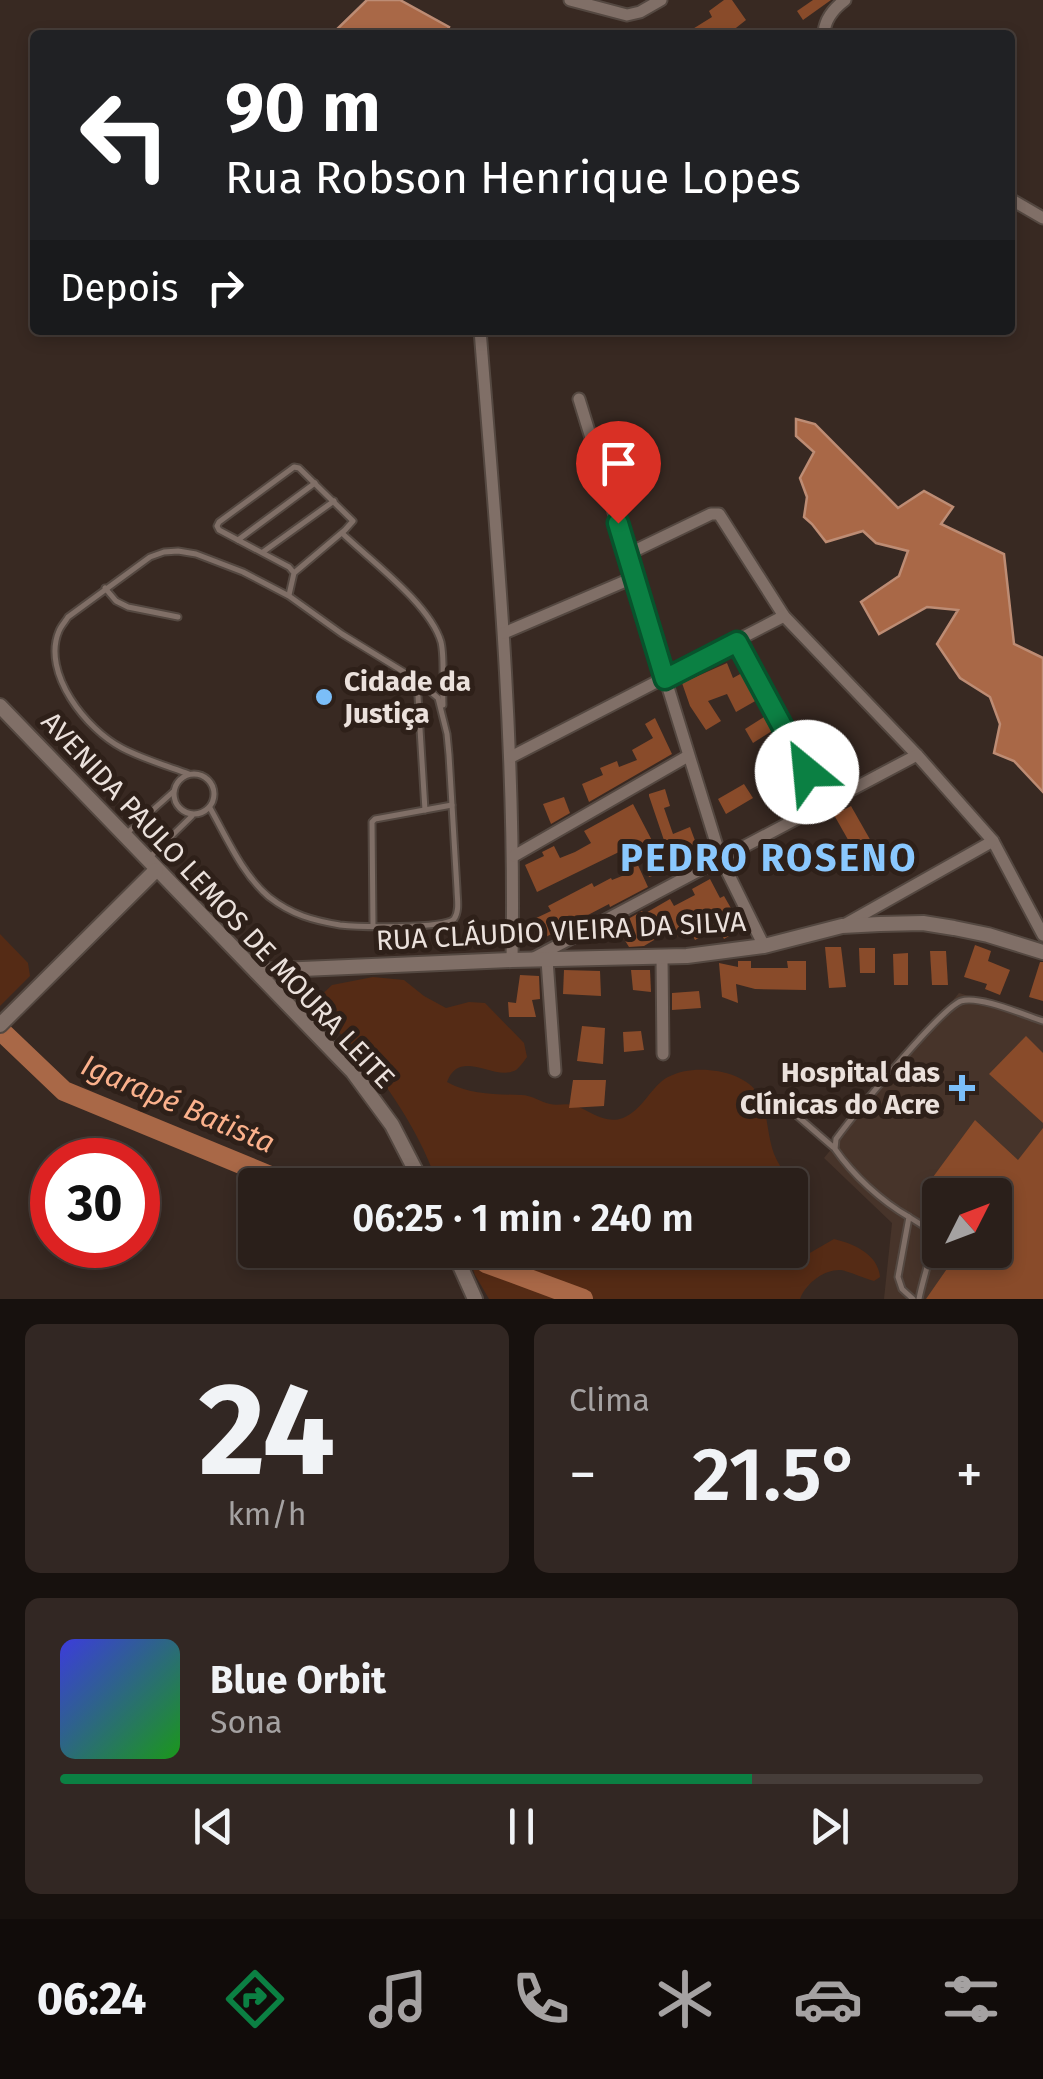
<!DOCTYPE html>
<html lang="pt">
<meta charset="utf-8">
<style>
:root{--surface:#2a1f1a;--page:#322723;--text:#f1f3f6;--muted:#a5a2a2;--line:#463d39;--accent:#0b8043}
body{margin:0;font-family:"Fira Sans",sans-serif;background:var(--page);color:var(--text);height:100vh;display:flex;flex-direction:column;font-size:38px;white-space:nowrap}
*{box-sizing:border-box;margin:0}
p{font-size:32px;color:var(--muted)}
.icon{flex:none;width:55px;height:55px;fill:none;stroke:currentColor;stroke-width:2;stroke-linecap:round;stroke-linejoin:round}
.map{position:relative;height:1299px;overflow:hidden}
.sheet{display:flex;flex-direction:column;gap:25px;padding:25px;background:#17110e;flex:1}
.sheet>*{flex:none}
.top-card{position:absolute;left:30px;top:30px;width:985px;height:305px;border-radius:10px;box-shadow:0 5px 15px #0003,0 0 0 2px var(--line);background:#202124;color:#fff;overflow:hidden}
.needle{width:65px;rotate:48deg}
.controls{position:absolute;left:922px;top:1178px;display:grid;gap:20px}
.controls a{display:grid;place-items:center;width:90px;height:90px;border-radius:10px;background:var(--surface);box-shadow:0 5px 15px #0003,0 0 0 2px var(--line);font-size:50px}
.speed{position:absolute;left:30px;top:1138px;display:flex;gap:20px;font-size:50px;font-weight:700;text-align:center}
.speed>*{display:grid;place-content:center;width:130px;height:130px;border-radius:50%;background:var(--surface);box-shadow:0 5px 15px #0003,0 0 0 2px var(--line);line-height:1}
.speed .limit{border:15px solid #d22;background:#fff;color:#111}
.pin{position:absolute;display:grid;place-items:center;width:85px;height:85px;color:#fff;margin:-102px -42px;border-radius:50% 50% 50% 0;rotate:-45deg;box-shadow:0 0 10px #0007}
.pin .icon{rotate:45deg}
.me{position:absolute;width:110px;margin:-55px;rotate:332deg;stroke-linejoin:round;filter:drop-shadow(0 0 8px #0008)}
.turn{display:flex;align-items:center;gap:35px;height:210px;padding:0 30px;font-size:45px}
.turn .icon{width:130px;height:130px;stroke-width:2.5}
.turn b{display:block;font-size:70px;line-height:85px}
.then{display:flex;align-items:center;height:95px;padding:0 30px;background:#0003;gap:20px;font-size:38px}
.big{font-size:75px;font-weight:600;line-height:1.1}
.sheet .card{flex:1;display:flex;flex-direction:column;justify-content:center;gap:15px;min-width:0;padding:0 35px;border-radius:15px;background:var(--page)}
.sheet .dial{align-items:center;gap:0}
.dial b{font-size:130px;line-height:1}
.song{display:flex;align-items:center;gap:30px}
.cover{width:120px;height:120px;border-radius:15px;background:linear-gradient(135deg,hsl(240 70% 55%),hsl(120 70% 35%))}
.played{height:10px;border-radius:5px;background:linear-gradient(90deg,var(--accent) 75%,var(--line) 75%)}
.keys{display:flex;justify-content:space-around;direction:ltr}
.heat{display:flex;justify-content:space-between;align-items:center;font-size:55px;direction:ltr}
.sheet .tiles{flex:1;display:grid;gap:25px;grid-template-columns:1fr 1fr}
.card:last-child{grid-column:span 2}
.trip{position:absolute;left:238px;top:1168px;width:570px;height:100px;border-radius:10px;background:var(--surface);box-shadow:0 5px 15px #0003,0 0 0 2px var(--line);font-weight:600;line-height:100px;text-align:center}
.menu{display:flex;height:160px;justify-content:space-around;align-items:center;background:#110c0a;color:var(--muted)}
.menu .icon{width:70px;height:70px}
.menu .selected{color:var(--accent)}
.menu b{font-size:45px;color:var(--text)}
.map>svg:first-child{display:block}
</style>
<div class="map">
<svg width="1043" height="1299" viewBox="0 0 1043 1299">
<rect width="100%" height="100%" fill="#382922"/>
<path fill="#47342a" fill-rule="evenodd" d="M 959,993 L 1043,1019 L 1043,1299 L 884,1299 L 892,1223 L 824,1158 ZM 940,1195 L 995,1195 L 995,1250 L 940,1250 Z"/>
<g fill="#552b15">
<path d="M 0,934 L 28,963 L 30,976 L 0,1006 Z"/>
<path d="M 373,977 L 404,980 L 424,996 L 446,1008 L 469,1002 L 485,1003 L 524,1043 L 527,1057 C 525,1060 519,1068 516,1070 C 494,1082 460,1047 447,1082 C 470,1095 495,1094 521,1095 C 532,1095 540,1102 550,1104 C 558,1106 565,1103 573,1105 C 590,1110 604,1125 623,1118 C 643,1110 651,1086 668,1077 C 693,1063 744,1069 759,1095 C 768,1112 767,1135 774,1154 C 782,1173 797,1187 803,1208 L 790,1228 L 790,1185 L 438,1185 C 422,1138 394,1094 362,1055 C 346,1037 326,1023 312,1004 L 332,985 Z"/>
<path d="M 790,1238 L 802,1252 L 808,1254 L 834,1239 C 854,1244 878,1254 880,1277 L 874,1281 C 863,1278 851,1272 841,1270 C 823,1269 805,1285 800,1299 L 489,1299 L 475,1275 L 467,1250 L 790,1250 Z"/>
</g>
<g fill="#a96847" stroke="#bd8c74" stroke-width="2.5">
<path d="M 367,0 L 400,0 L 449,27 L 445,35 L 331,35 Z"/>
<path d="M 796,419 L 815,424 L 898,508 L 924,491 L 953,507 L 941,524 L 1004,554 L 1014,644 L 1043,658 L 1043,792 L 1014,761 L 994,753 L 1000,724 L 990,697 L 960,678 L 937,644 L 958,610 L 927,607 L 879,634 L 861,602 L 899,576 L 908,551 L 876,543 L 863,531 L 826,542 L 812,524 L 804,517 L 807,497 L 800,478 L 814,452 L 796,436 Z"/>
</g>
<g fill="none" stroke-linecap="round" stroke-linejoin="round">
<g stroke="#a96847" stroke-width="20">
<path d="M 0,1030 L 64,1091 L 292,1185"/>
<path d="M 486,1263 L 583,1299"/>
</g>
</g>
<g fill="#894b2a">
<path d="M 724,0 L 732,0 L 746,20 L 727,35 L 683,35 L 712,17 L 709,11 Z"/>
<path d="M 813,0 L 831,0 L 803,20 L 797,11 Z"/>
<path d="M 727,663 L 733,678 L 742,673 L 757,700 L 736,712 L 727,694 L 708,701 L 721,721 L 706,730 L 690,706 L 682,683 Z"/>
<path d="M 764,717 L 772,731 L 753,743 L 745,729 Z"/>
<path d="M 655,718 L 672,754 L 589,802 L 582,784 L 603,775 L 600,768 L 617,761 L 619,767 L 637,760 L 632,750 L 653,738 L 645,724 Z"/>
<path d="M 789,765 L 796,777 L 777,788 L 770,775 Z"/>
<path d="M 744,784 L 753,798 L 726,814 L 718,799 Z"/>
<path d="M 665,789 L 670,806 L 664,808 L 673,834 L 690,827 L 697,846 L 700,845 L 705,857 L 682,869 L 681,867 L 649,877 L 647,871 L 671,861 L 649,796 L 649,794 Z"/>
<path d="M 564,797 L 570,813 L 551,824 L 543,804 Z"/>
<path d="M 633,804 L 659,854 L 637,863 L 648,887 L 610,907 L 609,904 L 540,940 L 532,920 L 551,911 L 548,906 L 592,883 L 594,887 L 611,878 L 612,880 L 627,874 L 619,852 L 537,892 L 525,865 L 544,856 L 542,852 L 554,846 L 560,858 L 575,852 L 591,843 L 584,831 Z"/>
<path d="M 851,806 L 876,850 L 859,859 L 834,815 Z"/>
<path d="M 710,879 L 720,898 L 724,896 L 732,910 L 735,908 L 744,927 L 724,939 L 718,928 L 695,940 L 689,929 L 673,939 L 669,931 L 644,946 L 629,947 L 616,926 L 642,911 L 644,914 L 670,899 L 674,906 L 695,895 L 692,889 Z"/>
<path d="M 975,945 L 991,951 L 988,961 L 1010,970 L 1000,995 L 985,989 L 987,984 L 964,977 Z"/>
<path d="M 825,947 L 841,947 L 846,987 L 829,988 Z"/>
<path d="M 859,948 L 875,948 L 875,973 L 860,973 Z"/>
<path d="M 930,951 L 946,951 L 948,985 L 932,985 Z"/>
<path d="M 908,953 L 908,985 L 894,985 L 893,954 Z"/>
<path d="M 738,961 L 751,961 L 751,968 L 788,968 L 787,961 L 806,961 L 806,990 L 755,989 L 736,984 L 738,1003 L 722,997 L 719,963 L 738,967 Z"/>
<path d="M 1040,962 L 1043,962 L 1043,1001 L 1029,997 Z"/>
<path d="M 564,970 L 600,971 L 601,996 L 563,994 Z"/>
<path d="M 631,970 L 650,970 L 651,992 L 633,990 Z"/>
<path d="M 520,975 L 539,976 L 540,999 L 532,1000 L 536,1017 L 509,1017 L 508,1002 L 516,1003 Z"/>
<path d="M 699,991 L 701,1008 L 672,1010 L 672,993 Z"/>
<path d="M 582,1026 L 605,1028 L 603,1064 L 577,1061 Z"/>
<path d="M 641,1031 L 644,1050 L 624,1052 L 623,1032 Z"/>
<path d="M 1026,1036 L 1043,1053 L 1043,1123 L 989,1074 Z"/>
<path d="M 573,1080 L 606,1080 L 604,1106 L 569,1108 Z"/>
<path d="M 975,1120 L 1018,1160 L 1043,1128 L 1043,1299 L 926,1299 L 960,1250 L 995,1250 L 995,1195 L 940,1195 L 940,1210 L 922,1192 Z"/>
</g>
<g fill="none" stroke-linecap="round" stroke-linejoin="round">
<g stroke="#544841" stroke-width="9">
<g id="service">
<path d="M 342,533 C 371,561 430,604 441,642 C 445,659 442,687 443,705"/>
<path d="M 238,540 L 315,483"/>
<path d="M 263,552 L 334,501"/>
<path d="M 105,588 L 116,601 L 128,607 L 178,617"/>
<path d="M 289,595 L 294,573 L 289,567 L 219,530 L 217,526 L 219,522 L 294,467 L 299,468 L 353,521 L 345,530 L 294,573"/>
<path d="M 417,680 L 425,810"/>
<circle cx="194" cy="794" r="20"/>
<path d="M 189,774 C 167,766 143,759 122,748 C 87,730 41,673 59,631 C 61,626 65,622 68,617 L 150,557 L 164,552 L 178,551 L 196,554 L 243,572 L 289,596 L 342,634 L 417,680 L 438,698 L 447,734 L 449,755 L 457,889 C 457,898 460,911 454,919 C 444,929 357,927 340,925 C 328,923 314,920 303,916 C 292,912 278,904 269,897 C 242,874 227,838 210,808"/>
<path d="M 127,833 L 174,791"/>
<path d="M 150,857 L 192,816"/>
<path d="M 373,926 L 372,822 L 375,819 L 452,805"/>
<path d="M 780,1101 L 833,1147"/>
<path d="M 909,1217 L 933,1232 C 933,1254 923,1277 919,1299"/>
<path d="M 913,1299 L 902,1289 L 898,1277 L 909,1217 C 881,1201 853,1175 835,1149 L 836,1139 C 852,1117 941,1008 961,1001 C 979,995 1024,1015 1043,1021"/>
</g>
</g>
<g stroke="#544841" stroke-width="15">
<g id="minor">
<path d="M 570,0 L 627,15 L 640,12 L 661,0"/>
<path d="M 824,35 C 824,20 833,9 845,0"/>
<path d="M 1010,199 L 1043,218"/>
<path d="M 480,330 C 497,540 516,749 512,960"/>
<path d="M 579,399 L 721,859 L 764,946"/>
<path d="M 628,554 L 711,514 L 719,514 L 784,616 L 917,755 L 993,841 L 1043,935"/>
<path d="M 504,633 L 635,577"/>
<path d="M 737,642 L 824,804"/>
<path d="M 511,757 L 784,616"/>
<path d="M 514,856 L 688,756"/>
<path d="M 844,925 L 993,841"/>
<path d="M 662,957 L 663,1054"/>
<path d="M 532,959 L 917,755"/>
<path d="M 547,960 L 555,1071"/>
</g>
</g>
<g stroke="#544841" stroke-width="18">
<g id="tertiary">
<path d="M 0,706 L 353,1072 L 392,1125 L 423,1185"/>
<path d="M 256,971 L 512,960 L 687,956 L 764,946 L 842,926 L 880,924 L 923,923 L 954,928 L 988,935 L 1043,952"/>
<path d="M 0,1025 L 156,870"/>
<path d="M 453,1250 L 475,1299"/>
</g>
</g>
<use href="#service" stroke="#806f67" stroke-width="5"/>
<use href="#minor" stroke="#806f67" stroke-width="11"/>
<use href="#tertiary" stroke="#806f67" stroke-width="14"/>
</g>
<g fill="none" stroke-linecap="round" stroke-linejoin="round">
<g stroke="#07532c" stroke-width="25">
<path id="route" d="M 618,523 L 665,679 L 737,642 L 807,772"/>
</g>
<use href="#route" stroke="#0b8043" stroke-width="18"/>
</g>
<g fill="#7bbef8" stroke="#2e2019" stroke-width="4">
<circle cx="324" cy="697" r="10"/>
<path d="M957 1073h10v10h10v10h-10v10h-10v-10h-10v-10h10z"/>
</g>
<g text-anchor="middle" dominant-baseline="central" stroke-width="10" stroke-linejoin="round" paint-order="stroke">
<g font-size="28" font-weight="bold" fill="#ebe1dc" stroke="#2e2019" text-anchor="start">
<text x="344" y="681">Cidade da<tspan x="344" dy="32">Justiça</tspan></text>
<text x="940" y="1072" text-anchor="end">Hospital das<tspan x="940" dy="32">Clínicas do Acre</tspan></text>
</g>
<g font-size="28" fill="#ebe1dc" stroke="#2e2019">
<text transform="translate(218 900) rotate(47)">AVENIDA PAULO LEMOS DE MOURA LEITE</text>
<text transform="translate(561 931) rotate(-3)">RUA CLÁUDIO VIEIRA DA SILVA</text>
</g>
<g font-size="30" font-style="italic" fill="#fbb18c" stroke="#2e2019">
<text transform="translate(178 1104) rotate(23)">Igarapé Batista</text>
</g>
<g font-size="38" font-weight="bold" letter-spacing="2.5" fill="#8ac8fe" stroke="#2e2019">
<text x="769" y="858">PEDRO ROSENO</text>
</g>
</g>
</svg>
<div class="controls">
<a><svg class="needle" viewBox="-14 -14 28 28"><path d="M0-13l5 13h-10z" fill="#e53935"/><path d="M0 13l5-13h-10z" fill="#a5a2a2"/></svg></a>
</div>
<div class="speed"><div class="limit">30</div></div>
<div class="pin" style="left:618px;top:523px;background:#d93025"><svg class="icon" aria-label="arrive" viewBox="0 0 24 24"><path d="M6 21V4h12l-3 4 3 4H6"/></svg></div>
<svg class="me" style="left:807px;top:772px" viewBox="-20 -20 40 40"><circle r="19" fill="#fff"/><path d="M0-13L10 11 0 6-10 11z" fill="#0b8043"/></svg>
<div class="trip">06:25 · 1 min · 240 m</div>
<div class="top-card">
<div class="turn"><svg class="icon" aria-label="left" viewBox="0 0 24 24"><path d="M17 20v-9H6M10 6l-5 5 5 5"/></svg><div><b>90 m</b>Rua Robson Henrique Lopes</div></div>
<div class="then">Depois<svg class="icon" aria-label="right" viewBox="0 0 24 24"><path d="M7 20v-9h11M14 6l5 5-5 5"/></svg></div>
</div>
</div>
<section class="sheet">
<div class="tiles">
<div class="card dial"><b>24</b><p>km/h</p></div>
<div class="card"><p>Clima</p>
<div class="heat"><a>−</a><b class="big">21.5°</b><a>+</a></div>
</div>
<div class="card">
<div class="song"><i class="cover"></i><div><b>Blue Orbit</b><p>Sona</p></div></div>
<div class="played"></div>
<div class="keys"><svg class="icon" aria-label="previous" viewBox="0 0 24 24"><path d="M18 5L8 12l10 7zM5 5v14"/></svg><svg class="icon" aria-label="pause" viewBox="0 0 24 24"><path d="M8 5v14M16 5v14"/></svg><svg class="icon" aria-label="next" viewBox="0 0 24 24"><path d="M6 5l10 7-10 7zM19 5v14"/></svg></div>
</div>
</div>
</section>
<nav class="menu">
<b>06:24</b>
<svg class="icon selected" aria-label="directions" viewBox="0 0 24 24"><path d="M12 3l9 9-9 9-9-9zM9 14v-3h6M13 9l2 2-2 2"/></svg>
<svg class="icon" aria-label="music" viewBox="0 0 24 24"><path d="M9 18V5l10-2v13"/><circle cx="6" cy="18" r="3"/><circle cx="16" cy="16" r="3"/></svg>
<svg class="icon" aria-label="phone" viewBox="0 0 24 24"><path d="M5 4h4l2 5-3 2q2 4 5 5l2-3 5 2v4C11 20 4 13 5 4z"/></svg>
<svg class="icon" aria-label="climate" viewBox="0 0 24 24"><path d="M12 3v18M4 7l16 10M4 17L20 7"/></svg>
<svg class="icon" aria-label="car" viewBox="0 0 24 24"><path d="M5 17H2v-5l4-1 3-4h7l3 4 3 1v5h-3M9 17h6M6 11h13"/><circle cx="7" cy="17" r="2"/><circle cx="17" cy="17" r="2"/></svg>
<svg class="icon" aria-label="filters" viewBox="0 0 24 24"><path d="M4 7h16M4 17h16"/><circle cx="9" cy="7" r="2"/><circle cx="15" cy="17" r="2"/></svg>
</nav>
